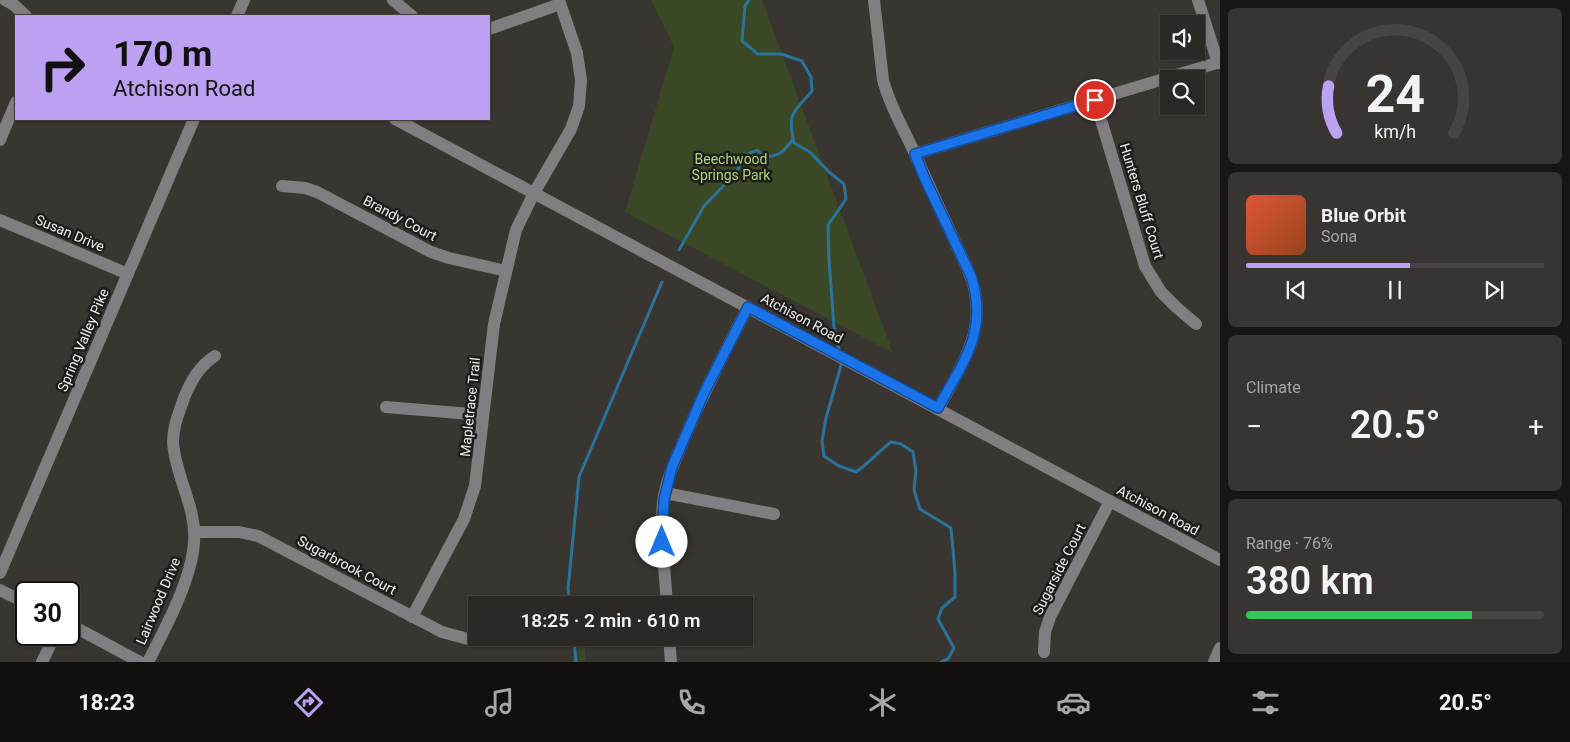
<!DOCTYPE html>
<meta charset="utf-8">
<style>
:root{--surface:#2b2826;--page:#373432;--text:#f1f3f6;--muted:#a6a6a7;--line:#474443;--accent:#bca0f2}
body{margin:0;font-family:Roboto,sans-serif;background:var(--page);color:var(--text);height:100vh;display:flex;flex-direction:column;font-size:19px;white-space:nowrap}
*{box-sizing:border-box;margin:0}
p{font-size:16px;color:var(--muted)}
.icon{flex:none;width:28px;height:28px;fill:none;stroke:currentColor;stroke-width:2;stroke-linecap:round;stroke-linejoin:round}
.map{position:relative;flex:1;overflow:hidden}
.panel{display:flex;flex-direction:column;gap:8px;padding:8px;background:#181615;width:350px}
.panel>*{flex:none}
.guide{position:absolute;left:15px;top:15px;width:475px;height:105px;border-radius:0px;box-shadow:0 1px 4px #0004,0 0 0 1px var(--line);background:#bca0f2;color:#111;overflow:hidden}
.tools{position:absolute;left:1160px;top:15px;display:grid;gap:10px}
.tools a{display:grid;place-items:center;width:45px;height:45px;border-radius:0px;background:var(--surface);box-shadow:0 1px 4px #0004,0 0 0 1px var(--line);font-size:25px}
.speed{position:absolute;left:15px;top:581px;display:flex;gap:10px;font-size:25px;font-weight:700;text-align:center}
.speed>*{display:grid;place-content:center;width:65px;height:65px;border-radius:50%;background:var(--surface);box-shadow:0 1px 4px #0004,0 0 0 1px var(--line);line-height:1}
.speed .limit{border:2px solid #111;border-radius:8px;background:#fff;color:#111}
.pin{position:absolute;display:grid;place-items:center;width:42px;height:42px;color:#fff;margin:-21px;border:2px solid #fff;border-radius:50%;box-shadow:0 1px 5px #0007}
.me{position:absolute;width:55px;margin:-28px;rotate:0deg;stroke-linejoin:round;filter:drop-shadow(0 0 4px #0008)}
.turn{display:flex;align-items:center;gap:18px;height:105px;padding:0 15px;font-size:22px}
.turn .icon{width:65px;height:65px;stroke-width:2.5}
.turn b{display:block;font-size:35px;line-height:42px}
.big{font-size:38px;font-weight:600;line-height:1.1}
.panel .tile{flex:1;display:flex;flex-direction:column;justify-content:center;gap:8px;min-width:0;padding:0 18px;border-radius:8px;background:var(--page)}
.panel .dial{align-items:center;gap:0}
.dial svg{height:130px;overflow:visible;fill:none;stroke:var(--line);stroke-width:7;stroke-linecap:round;text-anchor:middle}
.dial text{fill:var(--text);stroke:none}
.song{display:flex;align-items:center;gap:15px}
.cover{width:60px;height:60px;border-radius:8px;background:linear-gradient(135deg,hsl(10 70% 55%),hsl(20 70% 35%))}
.played{height:5px;border-radius:2px;background:linear-gradient(90deg,var(--accent) 55%,var(--line) 55%)}
.keys{display:flex;justify-content:space-around;direction:ltr}
.heat{display:flex;justify-content:space-between;align-items:center;font-size:28px;direction:ltr}
.charge{height:8px;border-radius:4px;background:linear-gradient(90deg,#34c759 76%,var(--line) 0)}
.trip{position:absolute;left:468px;top:596px;width:285px;height:50px;border-radius:0px;background:var(--surface);box-shadow:0 1px 4px #0004,0 0 0 1px var(--line);font-weight:600;line-height:50px;text-align:center}
.tab-bar{display:flex;height:80px;justify-content:space-around;align-items:center;background:#11100f;color:var(--muted)}
.tab-bar .icon{width:35px;height:35px}
.tab-bar .active{color:var(--accent)}
.tab-bar b{font-size:22px;color:var(--text)}
main{display:flex;flex:1;min-height:0}
.map>svg:first-child{display:block}
</style>
<main>
<div class="map">
<svg width="1220" height="662" viewBox="0 0 1220 662">
<rect width="100%" height="100%" fill="#393632"/>
<g fill="#3a4826">
<path d="M 651,0 L 762,0 L 893,353 L 625,212 L 674,47 Z"/>
<path d="M 584,639 L 586,662 L 571,662 Z"/>
</g>
<g fill="none" stroke-linecap="round" stroke-linejoin="round">
<g stroke="#2a739b" stroke-width="3">
<path d="M 749,0 L 745,6 L 742,41 L 758,54 L 781,54 L 802,61 L 811,77 L 812,91 C 793,113 787,113 794,143 L 810,152 L 829,172 L 844,184 L 846,199 L 828,225 L 829,260 L 834,327 L 840,353"/>
<path d="M 679,250 L 704,206 L 734,175 L 748,154 L 757,150 L 764,157 C 781,156 783,152 793,139"/>
<path d="M 842,362 L 826,418 L 822,441 L 824,456 L 839,466 L 856,472 C 869,463 879,451 891,442 L 901,444 L 913,452 L 916,471 L 914,490 L 920,509 L 951,528 L 955,572 L 955,597 L 942,608 L 938,619 L 954,648 L 948,659 L 941,662"/>
<path d="M 570,605 L 568,589 L 579,477 L 662,282"/>
<path d="M 574,638 L 576,662"/>
</g>
<g stroke="#807e80" stroke-width="12">
<path d="M 5,0 L 14,5 L 26,16"/>
<path d="M 393,0 L 412,16"/>
<path d="M 874,0 L 883,80 C 890,107 904,129 915,154 C 932,193 950,231 968,270 C 992,324 963,362 938,409"/>
<path d="M 1198,0 L 1218,63"/>
<path d="M 237,16 L 244,0"/>
<path d="M 489,29 L 560,4"/>
<path d="M 1095,100 L 1145,266 L 1161,292 L 1176,307 L 1196,324"/>
<path d="M 395,119 L 1220,560"/>
<path d="M 0,140 L 16,102"/>
<path d="M 915,154 L 1220,62"/>
<path d="M 282,186 L 305,188 L 317,192 L 431,252 L 449,258 L 506,271"/>
<path d="M 0,220 L 128,274"/>
<path d="M 386,407 L 483,415"/>
<path d="M 665,493 L 774,514"/>
<path d="M 195,532 L 239,532 L 258,536 L 442,632 L 468,639 L 481,640"/>
<path d="M 0,573 L 194,119"/>
<path d="M 0,590 L 26,603"/>
<path d="M 667,605 C 665,571 660,536 663,502 C 666,480 676,458 685,437 C 703,393 726,350 748,307"/>
<path d="M 412,617 L 464,519 L 475,486 L 494,324 L 516,230 L 534,193 L 571,129 L 579,106 L 581,80 L 577,53 L 559,0"/>
<path d="M 69,624 L 140,662"/>
<path d="M 669,638 L 671,662"/>
<path d="M 1044,652 L 1045,632 L 1050,617 L 1110,501"/>
<path d="M 42,662 L 55,635"/>
<path d="M 148,662 C 165,629 192,579 194,542 C 197,508 175,476 173,442 C 173,426 179,413 184,398 C 191,381 199,366 215,356"/>
<path d="M 1214,662 L 1220,648"/>
</g>
</g>
<g fill="none" stroke-linecap="round" stroke-linejoin="round">
<g stroke="#114b97" stroke-width="12">
<path id="route" d="M 662,542 L 664,500 L 672,467 L 704,393 L 748,307 L 938,408 C 963,362 989,331 971,276 L 925,179 L 915,154 L 1095,100"/>
</g>
<use href="#route" stroke="#1a73e8" stroke-width="9"/>
</g>
<g text-anchor="middle" dominant-baseline="central" stroke-width="5" stroke-linejoin="round" paint-order="stroke">
<g font-size="14" fill="#aed57a" stroke="#1f1d1c">
<text x="731" y="159">Beechwood<tspan x="731" dy="16">Springs Park</tspan></text>
</g>
<g font-size="14" fill="#efedea" stroke="#1f1d1c">
<text transform="translate(1142 201) rotate(73)">Hunters Bluff Court</text>
<text transform="translate(400 218) rotate(28)">Brandy Court</text>
<text transform="translate(70 233) rotate(23)">Susan Drive</text>
<text transform="translate(802 318) rotate(28)">Atchison Road</text>
<text transform="translate(83 340) rotate(-67)">Spring Valley Pike</text>
<text transform="translate(470 407) rotate(-84)">Mapletrace Trail</text>
<text transform="translate(1158 510) rotate(28)">Atchison Road</text>
<text transform="translate(347 565) rotate(28)">Sugarbrook Court</text>
<text transform="translate(1059 569) rotate(-63)">Sugarside Court</text>
<text transform="translate(158 601) rotate(-67)">Lairwood Drive</text>
</g>
</g>
</svg>
<div class="tools">
<a><svg class="icon" aria-label="sound" viewBox="0 0 24 24"><path d="M4 9h4l5-4v14l-5-4H4zM17 9q2 3 0 6"/></svg></a>
<a><svg class="icon" aria-label="search" viewBox="0 0 24 24"><circle cx="10" cy="10" r="6"/><path d="M15 15l6 6"/></svg></a>
</div>
<div class="speed"><div class="limit">30</div></div>
<div class="pin" style="left:1095px;top:100px;background:#d93025"><svg class="icon" aria-label="arrive" viewBox="0 0 24 24"><path d="M6 21V4h12l-3 4 3 4H6"/></svg></div>
<svg class="me" style="left:662px;top:542px" viewBox="-20 -20 40 40"><circle r="19" fill="#fff"/><path d="M0-13L10 11 0 6-10 11z" fill="#1a73e8"/></svg>
<div class="trip">18:25 · 2 min · 610 m</div>
<div class="guide">
<div class="turn"><svg class="icon" aria-label="right" viewBox="0 0 24 24"><path d="M7 20v-9h11M14 6l5 5-5 5"/></svg><div><b>170 m</b>Atchison Road</div></div>
</div>
</div>
<section class="panel">
<div class="tile dial"><svg viewBox="0 0 100 80">
<path d="M14 69A42 42 0 1 1 86 69"/>
<path d="M14 69A42 42 0 0 1 9 40" stroke="#bca0f2"/>
<text x="50" y="56" font-size="32" font-weight="700">24</text>
<text x="50" y="72" font-size="11">km/h</text>
</svg></div>
<div class="tile">
<div class="song"><i class="cover"></i><div><b>Blue Orbit</b><p>Sona</p></div></div>
<div class="played"></div>
<div class="keys"><svg class="icon" aria-label="previous" viewBox="0 0 24 24"><path d="M18 5L8 12l10 7zM5 5v14"/></svg><svg class="icon" aria-label="pause" viewBox="0 0 24 24"><path d="M8 5v14M16 5v14"/></svg><svg class="icon" aria-label="next" viewBox="0 0 24 24"><path d="M6 5l10 7-10 7zM19 5v14"/></svg></div>
</div>
<div class="tile"><p>Climate</p>
<div class="heat"><a>−</a><b class="big">20.5°</b><a>+</a></div>
</div>
<div class="tile"><p>Range · 76%</p><b class="big">380 km</b><div class="charge"></div></div>
</section>
</main>
<nav class="tab-bar">
<b>18:23</b>
<svg class="icon active" aria-label="directions" viewBox="0 0 24 24"><path d="M12 3l9 9-9 9-9-9zM9 14v-3h6M13 9l2 2-2 2"/></svg>
<svg class="icon" aria-label="music" viewBox="0 0 24 24"><path d="M9 18V5l10-2v13"/><circle cx="6" cy="18" r="3"/><circle cx="16" cy="16" r="3"/></svg>
<svg class="icon" aria-label="phone" viewBox="0 0 24 24"><path d="M5 4h4l2 5-3 2q2 4 5 5l2-3 5 2v4C11 20 4 13 5 4z"/></svg>
<svg class="icon" aria-label="climate" viewBox="0 0 24 24"><path d="M12 3v18M4 7l16 10M4 17L20 7"/></svg>
<svg class="icon" aria-label="car" viewBox="0 0 24 24"><path d="M5 17H2v-5l4-1 3-4h7l3 4 3 1v5h-3M9 17h6M6 11h13"/><circle cx="7" cy="17" r="2"/><circle cx="17" cy="17" r="2"/></svg>
<svg class="icon" aria-label="filters" viewBox="0 0 24 24"><path d="M4 7h16M4 17h16"/><circle cx="9" cy="7" r="2"/><circle cx="15" cy="17" r="2"/></svg>
<b>20.5°</b>
</nav>
